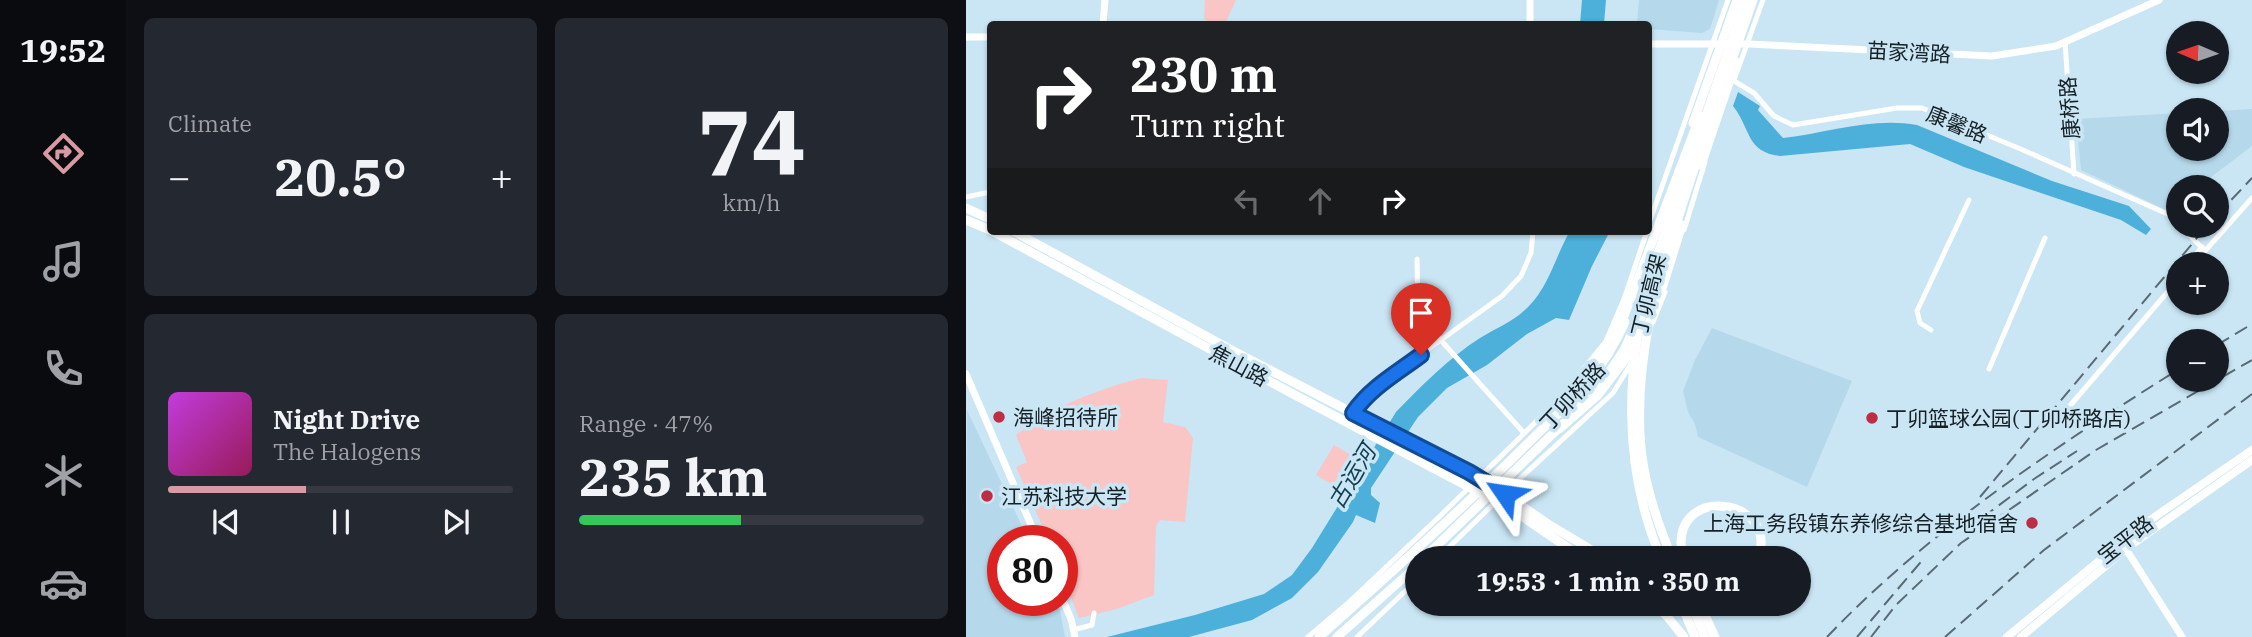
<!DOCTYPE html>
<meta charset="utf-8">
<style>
:root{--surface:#171b24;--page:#242831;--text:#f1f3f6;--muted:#9ea1a6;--line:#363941;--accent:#da9aa5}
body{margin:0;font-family:"IBM Plex Serif","Noto Sans SC",serif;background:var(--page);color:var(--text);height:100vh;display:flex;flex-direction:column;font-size:26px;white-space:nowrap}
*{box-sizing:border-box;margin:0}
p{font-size:23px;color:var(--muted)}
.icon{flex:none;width:38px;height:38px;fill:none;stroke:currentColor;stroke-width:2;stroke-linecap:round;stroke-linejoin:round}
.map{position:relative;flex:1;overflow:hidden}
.side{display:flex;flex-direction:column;gap:18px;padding:18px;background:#0d0f14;width:840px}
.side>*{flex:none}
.guide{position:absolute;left:21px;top:21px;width:665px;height:214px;border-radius:7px;box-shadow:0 2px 5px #0004;background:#202124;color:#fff;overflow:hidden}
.needle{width:46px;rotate:272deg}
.controls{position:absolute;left:1200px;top:21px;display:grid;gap:14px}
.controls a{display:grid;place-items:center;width:63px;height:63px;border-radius:50%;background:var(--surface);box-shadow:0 2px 5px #0004;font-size:35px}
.speed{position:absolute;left:21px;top:525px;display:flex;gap:14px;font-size:35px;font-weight:700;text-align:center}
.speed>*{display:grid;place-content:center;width:91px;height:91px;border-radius:50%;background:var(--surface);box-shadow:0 2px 5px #0004;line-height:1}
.speed .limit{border:10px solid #d22;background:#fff;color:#111}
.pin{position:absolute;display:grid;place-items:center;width:60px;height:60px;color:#fff;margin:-72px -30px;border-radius:50% 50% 50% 0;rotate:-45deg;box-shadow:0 0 7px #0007}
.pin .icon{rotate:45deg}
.me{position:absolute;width:77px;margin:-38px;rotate:302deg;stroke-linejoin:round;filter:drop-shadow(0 0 5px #0008)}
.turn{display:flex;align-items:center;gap:24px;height:147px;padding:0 28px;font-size:32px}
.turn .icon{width:91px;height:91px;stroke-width:2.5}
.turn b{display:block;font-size:49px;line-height:60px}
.lanes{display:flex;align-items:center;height:66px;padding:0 28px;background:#0003;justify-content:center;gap:35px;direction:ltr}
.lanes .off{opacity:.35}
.big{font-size:52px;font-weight:700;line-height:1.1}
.side .card{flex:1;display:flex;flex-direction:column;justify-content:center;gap:10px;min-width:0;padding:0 24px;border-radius:10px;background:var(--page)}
.side .dial{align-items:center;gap:0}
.dial b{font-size:91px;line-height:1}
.song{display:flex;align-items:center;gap:21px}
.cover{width:84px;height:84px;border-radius:10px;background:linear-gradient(135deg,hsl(290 70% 55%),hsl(330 70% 35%))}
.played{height:7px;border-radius:4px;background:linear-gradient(90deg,var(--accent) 40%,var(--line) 40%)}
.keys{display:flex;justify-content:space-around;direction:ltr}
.heat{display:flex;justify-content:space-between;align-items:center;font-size:38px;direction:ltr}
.charge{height:10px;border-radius:5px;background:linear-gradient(90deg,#34c759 47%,var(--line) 0)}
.side .tiles{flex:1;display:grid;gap:18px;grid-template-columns:repeat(2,1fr)}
.trip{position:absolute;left:439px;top:546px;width:406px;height:70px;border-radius:35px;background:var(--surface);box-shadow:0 2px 5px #0004;font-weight:700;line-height:70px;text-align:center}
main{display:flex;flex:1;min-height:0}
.menu{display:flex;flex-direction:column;width:126px;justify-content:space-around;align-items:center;background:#090b0e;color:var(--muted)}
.menu .icon{width:49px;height:49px}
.menu .selected{color:var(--accent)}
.menu b{font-size:32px;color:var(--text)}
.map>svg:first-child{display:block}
</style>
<main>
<nav class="menu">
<b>19:52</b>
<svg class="icon selected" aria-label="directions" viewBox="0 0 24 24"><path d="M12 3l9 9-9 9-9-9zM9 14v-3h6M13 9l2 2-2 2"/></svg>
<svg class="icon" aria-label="music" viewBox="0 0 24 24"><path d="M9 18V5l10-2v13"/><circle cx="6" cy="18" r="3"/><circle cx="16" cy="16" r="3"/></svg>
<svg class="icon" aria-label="phone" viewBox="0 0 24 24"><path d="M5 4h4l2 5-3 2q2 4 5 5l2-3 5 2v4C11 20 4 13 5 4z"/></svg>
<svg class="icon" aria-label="climate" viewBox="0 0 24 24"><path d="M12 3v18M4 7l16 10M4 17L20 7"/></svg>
<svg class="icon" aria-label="car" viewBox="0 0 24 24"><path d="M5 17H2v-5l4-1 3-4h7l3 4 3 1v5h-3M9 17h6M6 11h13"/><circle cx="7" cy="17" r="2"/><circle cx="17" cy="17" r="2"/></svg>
</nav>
<section class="side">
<div class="tiles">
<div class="card"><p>Climate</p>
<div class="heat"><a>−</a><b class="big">20.5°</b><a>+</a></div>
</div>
<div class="card dial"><b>74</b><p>km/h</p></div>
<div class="card">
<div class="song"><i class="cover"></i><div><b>Night Drive</b><p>The Halogens</p></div></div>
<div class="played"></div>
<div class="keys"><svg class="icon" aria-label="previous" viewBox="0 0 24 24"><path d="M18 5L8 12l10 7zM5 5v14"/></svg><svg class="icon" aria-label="pause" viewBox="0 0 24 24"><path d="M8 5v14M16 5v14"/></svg><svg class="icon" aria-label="next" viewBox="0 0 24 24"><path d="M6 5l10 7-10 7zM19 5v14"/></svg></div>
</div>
<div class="card"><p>Range · 47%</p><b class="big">235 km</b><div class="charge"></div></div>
</div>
</section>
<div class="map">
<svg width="1286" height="637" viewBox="0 0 1286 637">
<rect width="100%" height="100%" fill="#cae6f5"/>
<g fill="#b5d9eb">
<path d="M 673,0 L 753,0 L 744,29 L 736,33 L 683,29 L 682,24 L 671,24 Z"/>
<path d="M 1286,109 L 1286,146 L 1232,187 L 1213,187 L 1213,201 L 1200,210 L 1115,170 L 1110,119 L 1213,113 L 1213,149 L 1251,149 L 1251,111 Z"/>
<path d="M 746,328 L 886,381 L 841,487 L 732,437 L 729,424 L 722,412 L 717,391 L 729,360 Z"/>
<path d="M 1,410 L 63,541 L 37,541 L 37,600 L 89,600 L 94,611 L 99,637 L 0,637 Z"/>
</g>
<g fill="#f9c5c5">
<path d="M 239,0 L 270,0 L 259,24 L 248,24 L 238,19 Z"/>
<path d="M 175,378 L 202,380 L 197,422 L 219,427 L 227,438 L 219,522 L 194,520 L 190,526 L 188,595 L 151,609 L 113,618 L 96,574 L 96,541 L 83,541 L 50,467 L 61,462 L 50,435 C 86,407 130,390 175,378 Z"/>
<path d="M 368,445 L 385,455 L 367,485 L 350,475 Z"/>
</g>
<g fill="#4cb0da">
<path d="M 616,0 L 640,0 L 638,24 L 614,24 Z"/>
<path d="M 772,92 L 794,106 L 792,110 L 817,138 C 862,133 906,117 951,125 L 1086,181 L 1163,206 L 1185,229 L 1180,235 L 1155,220 L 998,167 L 944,144 L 814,156 C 780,152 785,129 767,106 Z"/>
<path d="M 604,231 L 644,231 L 626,266 L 603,320 L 590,318 L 561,334 L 521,365 L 481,388 L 452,417 L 405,488 L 405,495 L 414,503 L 409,523 L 390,515 L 387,522 L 352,572 L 326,598 L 286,620 L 223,637 L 141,637 L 229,615 L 298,594 L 326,575 L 346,548 L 430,412 C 455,386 484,357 514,338 C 533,326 546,323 563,306 C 583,286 590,255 604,231 Z"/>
</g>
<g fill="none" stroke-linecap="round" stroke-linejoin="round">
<g stroke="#fff" stroke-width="5">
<path d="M 1099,42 L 1108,174"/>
<path d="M 768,80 L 797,0"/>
<path d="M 768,81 L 788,93 L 808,116 L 827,125 L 931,108 L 956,108 L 1057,150 L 1206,216 L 1213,223"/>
<path d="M 0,197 L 24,192"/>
<path d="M 682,226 L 762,0"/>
<path d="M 1215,226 L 1239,251 L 1286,198"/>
<path d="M 718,230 L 739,162"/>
<path d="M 451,259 L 452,312 L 463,327 L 558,433"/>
<path d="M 1222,264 L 1236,247"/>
<path d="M 687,322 L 699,292"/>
<path d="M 965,330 L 954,323 L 951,311 L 1003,200"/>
<path d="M 1023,369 L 1079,238"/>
<path d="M 387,413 L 395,401 L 411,386 L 536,296 L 555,276 L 565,253 L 567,231"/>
<path d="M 1090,422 L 1199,295 L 1213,276"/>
<path d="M 472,558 L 549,483 L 647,393 L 666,362"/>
<path d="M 107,630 L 126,625 L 128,613"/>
<path d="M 342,637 L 381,604 L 473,517 L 595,397 L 640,341 L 658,299 L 681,231"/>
<path d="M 391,637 L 452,579"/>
</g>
<g stroke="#fff" stroke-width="7">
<path d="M 137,24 L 139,0"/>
<path d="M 564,24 L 564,0"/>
<path d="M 0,37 L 24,37"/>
<path d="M 682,44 L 782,44 L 1026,56 L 1090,46 L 1193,0"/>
<path d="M 0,374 L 72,541"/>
<path d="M 1158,546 L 1216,637"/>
<path d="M 96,598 L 105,619 L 109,637"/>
</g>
<g stroke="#fff" stroke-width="8">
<path d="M 1041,637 L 1174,527 L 1286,450"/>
<path d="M 1055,637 L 1161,548 L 1286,460"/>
</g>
<g stroke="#fff" stroke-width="9">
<path d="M 727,123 L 771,0"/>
<path d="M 0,208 L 24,219"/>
<path d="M 0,220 L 24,230"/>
<path d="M 26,231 L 327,394 L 518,495"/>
<path d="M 47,231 L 271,353 L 524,484"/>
<path d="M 610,410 L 644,371 L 658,350 L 674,315"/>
<path d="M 458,558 L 598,423"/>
<path d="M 353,637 C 422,576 491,514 556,449 C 599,406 634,379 659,322"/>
<path d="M 371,637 L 452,565"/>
</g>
<g stroke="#fff" stroke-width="9">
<path d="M 735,165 L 770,62"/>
<path d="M 694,295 L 716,225"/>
<path d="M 586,420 C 611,385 639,355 658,316 L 734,116"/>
<path d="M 593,429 L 632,395 L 668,348"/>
<path d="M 530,488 L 582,524 L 639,558"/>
<path d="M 522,497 L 532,500 L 617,558"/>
<path d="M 695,558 C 655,465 659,361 688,265 L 780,0"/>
<path d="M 706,558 C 690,519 676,478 674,435 C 670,352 691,284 716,206 C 738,137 763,69 787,0"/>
<path d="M 717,558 C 699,482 815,496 792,558"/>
<path d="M 684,604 L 699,614 L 718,637"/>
<path d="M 715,604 L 729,637"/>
<path d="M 725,604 L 739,637"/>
<path d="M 734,604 L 749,637"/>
</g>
<g stroke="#5a6a73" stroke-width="2" stroke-dasharray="14 7" stroke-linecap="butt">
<path d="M 1251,215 L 1286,178"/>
<path d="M 1251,345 L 1286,324"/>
<path d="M 1014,497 L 1241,226"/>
<path d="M 1016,518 L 1068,479 L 1111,451"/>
<path d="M 861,637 C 961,532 1090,446 1213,369"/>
<path d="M 891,637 L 959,557"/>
<path d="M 905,637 L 930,605 L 995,543 L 1130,450 L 1286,360"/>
<path d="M 979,637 L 1078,550 L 1286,394"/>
</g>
</g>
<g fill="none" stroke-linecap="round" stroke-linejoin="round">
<g stroke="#114b97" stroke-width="18">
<path id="route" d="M 455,355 C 431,373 404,388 387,413 L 503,472 L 539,494"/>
</g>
<use href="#route" stroke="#1a73e8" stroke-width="12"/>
</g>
<g fill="#be2d43" stroke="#cae6f5" stroke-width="2.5">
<circle cx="33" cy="417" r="7"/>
<circle cx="906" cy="418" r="7"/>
<circle cx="21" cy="496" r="7"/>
<circle cx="1066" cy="523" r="7"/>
</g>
<g text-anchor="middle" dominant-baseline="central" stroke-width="7" stroke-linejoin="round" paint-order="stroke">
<g font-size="21" fill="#162025" stroke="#cae6f5">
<text transform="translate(943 52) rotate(3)">苗家湾路</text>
<text transform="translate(1103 108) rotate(-94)">康桥路</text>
<text transform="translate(991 124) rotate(22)">康馨路</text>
<text transform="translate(682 295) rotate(-76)">丁卯高架</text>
<text transform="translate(273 365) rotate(28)">焦山路</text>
<text transform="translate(606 396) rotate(-47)">丁卯桥路</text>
<text transform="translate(1159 539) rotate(-38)">宝平路</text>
</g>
<g font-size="21" fill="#162025" stroke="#cae6f5" text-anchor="start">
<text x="47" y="417">海峰招待所</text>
<text x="920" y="418">丁卯篮球公园(丁卯桥路店)</text>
<text x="35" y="496">江苏科技大学</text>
<text x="1052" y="523" text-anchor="end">上海工务段镇东养修综合基地宿舍</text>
</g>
<g font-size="23" font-style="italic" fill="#113d4f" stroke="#cae6f5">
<text transform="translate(385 476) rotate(-59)">古运河</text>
</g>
</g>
</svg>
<div class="controls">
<a><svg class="needle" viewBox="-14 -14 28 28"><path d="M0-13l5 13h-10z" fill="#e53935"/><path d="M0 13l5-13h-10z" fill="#9ea1a6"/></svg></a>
<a><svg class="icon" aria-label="sound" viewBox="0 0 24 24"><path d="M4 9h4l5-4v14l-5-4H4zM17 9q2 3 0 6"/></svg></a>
<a><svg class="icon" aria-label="search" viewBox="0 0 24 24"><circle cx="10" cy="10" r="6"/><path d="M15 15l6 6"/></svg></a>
<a>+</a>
<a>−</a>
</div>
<div class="speed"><div class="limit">80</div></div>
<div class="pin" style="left:455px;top:355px;background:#d93025"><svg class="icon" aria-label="arrive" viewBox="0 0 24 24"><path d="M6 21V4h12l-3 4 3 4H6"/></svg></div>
<svg class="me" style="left:539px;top:494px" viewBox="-20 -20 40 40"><path d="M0-17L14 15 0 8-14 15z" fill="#1a73e8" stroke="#fff" stroke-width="4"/></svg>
<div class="trip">19:53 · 1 min · 350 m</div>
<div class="guide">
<div class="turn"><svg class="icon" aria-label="right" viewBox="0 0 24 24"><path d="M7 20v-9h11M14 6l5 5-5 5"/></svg><div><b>230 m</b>Turn right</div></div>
<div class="lanes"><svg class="icon off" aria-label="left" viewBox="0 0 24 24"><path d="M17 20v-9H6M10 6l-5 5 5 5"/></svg><svg class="icon off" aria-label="ahead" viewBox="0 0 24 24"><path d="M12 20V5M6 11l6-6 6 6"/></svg><svg class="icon" aria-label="right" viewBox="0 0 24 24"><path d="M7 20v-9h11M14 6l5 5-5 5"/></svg></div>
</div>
</div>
</main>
